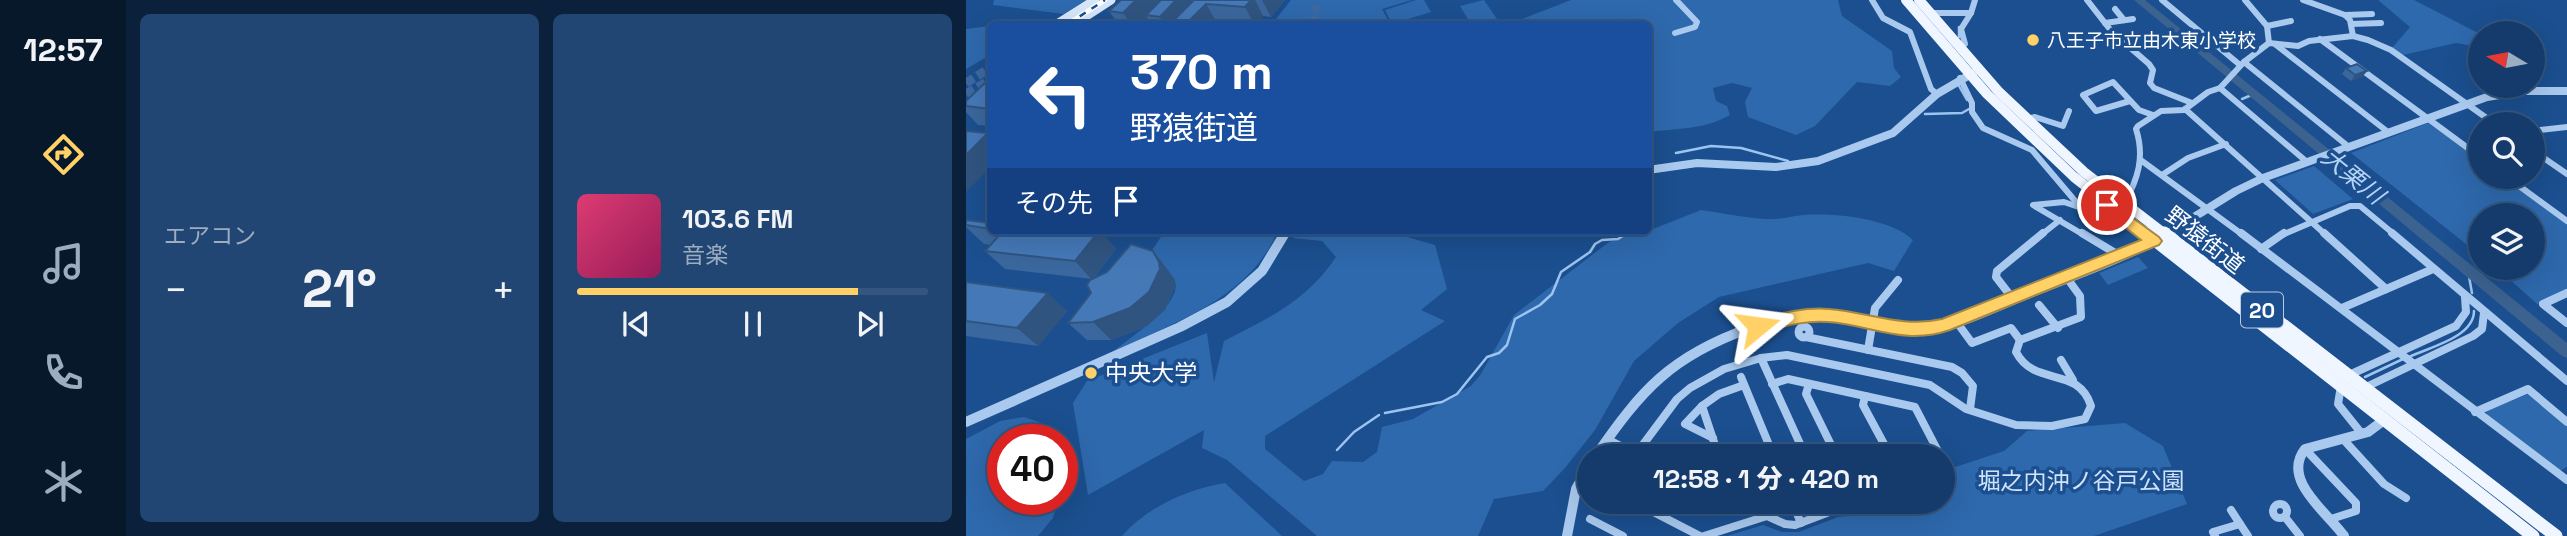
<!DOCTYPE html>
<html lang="ja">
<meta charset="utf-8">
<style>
:root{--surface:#143b6b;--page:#214673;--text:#f1f3f6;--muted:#9dadc1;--line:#33557e;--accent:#ffd166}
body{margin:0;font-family:"Space Grotesk","Noto Sans JP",sans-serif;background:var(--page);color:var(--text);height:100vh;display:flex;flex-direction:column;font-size:26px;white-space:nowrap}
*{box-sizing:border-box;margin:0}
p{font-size:23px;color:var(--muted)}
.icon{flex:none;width:38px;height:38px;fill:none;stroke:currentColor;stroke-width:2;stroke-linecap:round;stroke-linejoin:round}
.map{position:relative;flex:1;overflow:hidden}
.drawer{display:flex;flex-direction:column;gap:14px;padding:14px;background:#0b203b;width:840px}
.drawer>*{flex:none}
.guide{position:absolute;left:21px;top:21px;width:665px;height:214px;border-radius:10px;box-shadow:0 7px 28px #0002,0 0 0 2px var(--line);background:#1a4fa0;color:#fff;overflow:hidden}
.needle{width:46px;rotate:280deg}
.tools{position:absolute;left:1502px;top:21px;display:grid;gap:14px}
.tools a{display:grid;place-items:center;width:77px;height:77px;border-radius:50%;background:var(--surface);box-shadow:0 7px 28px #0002,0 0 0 2px var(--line);font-size:35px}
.speed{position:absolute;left:21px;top:424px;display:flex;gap:14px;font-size:35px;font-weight:700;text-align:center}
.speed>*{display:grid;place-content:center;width:91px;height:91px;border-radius:50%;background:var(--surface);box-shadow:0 7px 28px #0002,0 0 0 2px var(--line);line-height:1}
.speed .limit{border:10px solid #d22;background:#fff;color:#111}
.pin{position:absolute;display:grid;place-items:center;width:60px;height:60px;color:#fff;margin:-30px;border:4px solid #fff;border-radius:50%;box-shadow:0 2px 7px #0007}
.me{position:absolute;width:77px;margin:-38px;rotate:74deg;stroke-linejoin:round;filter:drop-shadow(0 0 5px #0008)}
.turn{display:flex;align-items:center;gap:24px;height:147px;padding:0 28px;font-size:32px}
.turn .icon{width:91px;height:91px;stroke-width:2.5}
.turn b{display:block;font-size:49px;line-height:60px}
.then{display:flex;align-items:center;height:66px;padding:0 28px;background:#0003;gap:14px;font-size:26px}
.big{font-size:52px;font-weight:800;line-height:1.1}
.drawer .widget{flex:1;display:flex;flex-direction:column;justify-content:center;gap:10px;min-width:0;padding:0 24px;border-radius:10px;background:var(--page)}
.song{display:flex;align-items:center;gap:21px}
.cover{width:84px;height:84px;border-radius:10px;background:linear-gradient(135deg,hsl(340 70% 55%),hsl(330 70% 35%))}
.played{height:7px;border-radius:4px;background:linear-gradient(90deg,var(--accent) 80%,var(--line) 80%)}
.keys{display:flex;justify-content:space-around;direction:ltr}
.heat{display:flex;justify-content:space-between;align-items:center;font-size:38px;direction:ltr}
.drawer .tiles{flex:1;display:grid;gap:14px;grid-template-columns:repeat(2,1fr)}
.trip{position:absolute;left:611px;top:444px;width:378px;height:70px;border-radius:35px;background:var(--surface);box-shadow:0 7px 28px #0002,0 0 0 2px var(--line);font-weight:800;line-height:70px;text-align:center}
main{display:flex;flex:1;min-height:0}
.menu{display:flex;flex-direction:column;width:126px;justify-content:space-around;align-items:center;background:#08182b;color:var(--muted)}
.menu .icon{width:49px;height:49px}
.menu .selected{color:var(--accent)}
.menu b{font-size:32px;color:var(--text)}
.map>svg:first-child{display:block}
</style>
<main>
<nav class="menu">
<b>12:57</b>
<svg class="icon selected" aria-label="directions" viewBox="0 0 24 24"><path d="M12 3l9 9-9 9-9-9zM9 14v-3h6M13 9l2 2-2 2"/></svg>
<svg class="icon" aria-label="music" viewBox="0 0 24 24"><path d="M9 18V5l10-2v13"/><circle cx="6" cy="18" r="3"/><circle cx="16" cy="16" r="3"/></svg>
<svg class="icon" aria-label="phone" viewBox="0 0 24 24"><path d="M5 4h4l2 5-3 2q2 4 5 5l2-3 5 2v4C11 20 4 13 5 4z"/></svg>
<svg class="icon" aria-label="climate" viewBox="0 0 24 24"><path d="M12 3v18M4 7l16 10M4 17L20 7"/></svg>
</nav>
<section class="drawer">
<div class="tiles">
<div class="widget"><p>エアコン</p>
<div class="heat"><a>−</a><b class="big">21°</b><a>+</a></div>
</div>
<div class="widget">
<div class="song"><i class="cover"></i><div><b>103.6 FM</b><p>音楽</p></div></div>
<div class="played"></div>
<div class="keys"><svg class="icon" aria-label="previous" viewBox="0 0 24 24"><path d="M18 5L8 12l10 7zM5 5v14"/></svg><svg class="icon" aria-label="pause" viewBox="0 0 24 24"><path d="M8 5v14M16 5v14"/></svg><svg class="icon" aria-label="next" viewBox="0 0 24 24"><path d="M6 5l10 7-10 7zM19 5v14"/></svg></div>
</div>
</div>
</section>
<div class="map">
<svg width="1601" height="536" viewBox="0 0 1601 536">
<rect width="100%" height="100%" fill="#1b4f8f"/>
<g fill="#2e69ad">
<path d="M 28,0 L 120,0 L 98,14 L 27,5 Z"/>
<path d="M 325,0 L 446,0 L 416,9 L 424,24 L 306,24 Z"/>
<path d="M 450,0 L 458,0 L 465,12 L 426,24 L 419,10 Z"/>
<path d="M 518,0 L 531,19 L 505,24 L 494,6 Z"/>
<path d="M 605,0 L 872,0 L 876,16 L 926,51 L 928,68 L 935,77 L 924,86 L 891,82 L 849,126 L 830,135 L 782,117 L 779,102 L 786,88 L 766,83 L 747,88 L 750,101 L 761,106 L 764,115 C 738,130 712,128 683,132 L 682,24 L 543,24 Z"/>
<path d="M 1412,0 L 1448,0 L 1514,34 L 1514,47 L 1490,43 L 1437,55 L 1426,48 L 1444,27 Z"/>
<path d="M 24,26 L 24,40 L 22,42 L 24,43 L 24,55 L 0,69 L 0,29 Z"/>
<path d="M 1462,123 L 1514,159 L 1514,177 L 1538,177 L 1601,223 L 1601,290 L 1571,304 L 1531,268 L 1566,268 L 1566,215 L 1514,215 L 1514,255 L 1385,153 Z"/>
<path d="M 1348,166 L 1387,199 L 1347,214 L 1309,180 Z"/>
<path d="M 735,210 C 757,213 779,218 800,219 C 814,220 825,216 838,215 C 870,213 923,218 947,240 L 928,271 L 902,263 L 753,297 L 712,323 L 668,361 L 629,430 L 599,468 L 577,491 L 528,499 L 512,536 L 351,536 L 261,460 L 236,448 L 238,430 L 122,495 L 107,403 L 121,381 L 241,333 L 248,382 L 258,341 C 303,318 342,300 370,257 L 356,241 L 327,238 L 332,231 L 420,231 L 469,245 L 481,289 L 455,310 L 479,321 L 299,436 L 299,449 L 338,481 L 357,474 L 366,461 L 397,462 L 411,452 L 416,427 L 447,419 L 505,386 L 515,374 L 548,315 L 643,242 L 670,232 L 682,231 Z"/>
<path d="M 199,231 L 306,231 L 310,235 C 280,300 208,322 147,352 C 173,330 254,281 178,262 Z"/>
<path d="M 1172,257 L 1182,268 L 1142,285 L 1133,273 Z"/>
<path d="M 1562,394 L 1601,426 L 1601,467 L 1594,471 L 1522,417 L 1520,411 Z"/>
<path d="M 58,417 L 73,422 L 78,439 L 37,439 L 37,499 L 92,499 L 87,518 L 72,536 L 0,536 L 0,439 L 34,421 Z"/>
<path d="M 1159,423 L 1197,446 L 1221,504 L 1128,536 L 761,536 L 797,525 L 816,532 L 833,532 L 872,517 L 916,513 L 930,502 L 976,502 L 977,471 L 1038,451 L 1061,431 Z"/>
<path d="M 259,483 L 316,536 L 156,536 C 181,507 222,489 259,483 Z"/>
</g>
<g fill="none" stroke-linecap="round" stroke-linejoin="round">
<g stroke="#9cc4f0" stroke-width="2.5">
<path d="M 993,27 L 993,37"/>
<path d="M 993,86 L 1001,100"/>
<path d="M 1276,99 L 1288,94"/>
<path d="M 959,114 L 996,113 L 1003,109"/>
<path d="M 710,153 L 745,146 L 775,148 L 822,161"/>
<path d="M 1502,271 L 1506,293"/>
<path d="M 1443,357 C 1464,347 1508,337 1508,311"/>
<path d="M 1399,377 L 1437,359"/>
<path d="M 419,413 L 476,402 L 491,394 L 521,357 L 533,353 L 541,345 L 549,319 L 574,305 L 586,294 L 595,272 L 624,252 L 629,244 L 636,240 L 652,239 L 665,231"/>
<path d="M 371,450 L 388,432 L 413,415"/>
</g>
<path fill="#3c6290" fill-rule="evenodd" d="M 1168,0 L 1179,0 L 1601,343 L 1601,358 L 1596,356 Z"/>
<path stroke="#3d69a0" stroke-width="8" stroke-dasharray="8 3.5" stroke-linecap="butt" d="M 348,24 L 350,1"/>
<g stroke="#3d69a0" stroke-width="9" stroke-dasharray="9 4.5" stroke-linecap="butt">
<path d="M 0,83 L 24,68"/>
<path d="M 0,94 L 24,80"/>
</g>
<g stroke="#a9c9ee" stroke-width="6">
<path d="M 906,0 L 917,18 L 944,32 L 965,89 L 971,94"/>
<path d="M 1121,0 L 1146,32 L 1183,64 L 1187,70 L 1184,83 L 1188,88 L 1226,103"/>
<path d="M 1196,0 L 1274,65"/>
<path d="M 1279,0 L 1301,26 L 1303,43"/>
<path d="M 1337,0 L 1379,15 L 1384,20 L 1387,36"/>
<path d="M 1149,9 L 1158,20"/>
<path d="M 964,13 L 1005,13 L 1009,0"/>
<path d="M 1379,15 L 1406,14"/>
<path d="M 1139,23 L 1167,19"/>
<path d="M 1385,24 L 1415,23"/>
<path d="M 1301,26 L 1325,21"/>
<path d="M 709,33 L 729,27 L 731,22 L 710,0"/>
<path d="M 1354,39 L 1514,157"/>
<path d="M 1310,45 L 1422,132"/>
<path d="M 994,47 L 999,44 L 995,29 L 1005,13"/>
<path d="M 1278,62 L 1383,147"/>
<path d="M 994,78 L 1006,103 L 1006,112 L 1017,128 L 1066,150 L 1110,202"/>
<path d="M 1254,88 L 1341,162"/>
<path d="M 1164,101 L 1130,111 L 1117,95 L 1147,82 L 1173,110 L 1187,115"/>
<path d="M 1219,109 L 1360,235"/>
<path d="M 1060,119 L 1069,117 L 1097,126 L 1103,111"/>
<path d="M 1566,131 L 1601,127"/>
<path d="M 1566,150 L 1601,174"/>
<path d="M 1176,161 L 1277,235"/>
<path d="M 1196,175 L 1222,158 L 1260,144"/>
<path d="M 1541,177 L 1601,221"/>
<path d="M 1158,204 C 1172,179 1179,157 1170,129 L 1172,126 L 1195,111 L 1218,110 L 1242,92 L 1254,88 L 1278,62 L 1303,43 L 1332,46 L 1343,41 L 1387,36 L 1402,40 L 1425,50 L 1529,124"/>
<path d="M 1075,235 L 1094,220"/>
<path d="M 1118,235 L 1067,205 L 1098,202 L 1133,214 L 1152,214"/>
<path d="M 1316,235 L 1384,206 L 1394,206 L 1429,235"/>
</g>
<g stroke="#a9c9ee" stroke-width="8">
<path d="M 1116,233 L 1154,256"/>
<path d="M 1275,233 L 1601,480"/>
<path d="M 1358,233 L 1420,289"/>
<path d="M 1426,233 L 1601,381"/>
<path d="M 1295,249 L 1318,233"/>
<path d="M 1601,293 L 1577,304 L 1601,323"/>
<path d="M 1047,299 L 1030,277 L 1031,271 L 1077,233"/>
<path d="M 1073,305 L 1092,328"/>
<path d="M 1376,308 L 1467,269"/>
<path d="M 990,321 L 1006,343 L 1045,328 L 1054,340"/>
<circle cx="838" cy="332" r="5.5"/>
<path d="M 840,337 L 986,367 L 996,373 L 1007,386 L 1004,409"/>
<path d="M 902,350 L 909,308 L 932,280"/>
<path d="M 795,358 L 840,457"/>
<path d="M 1095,360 L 1107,380"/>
<path d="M 1381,376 L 1490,326 L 1500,312 L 1499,297"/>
<path d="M 775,377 L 808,457"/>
<path d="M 806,384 L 822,379 L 949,407 L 975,457"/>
<path d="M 843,384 L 840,394 L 871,457"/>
<path d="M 1375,386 L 1372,404 L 1396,434"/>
<path d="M 1398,388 L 1507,336 L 1516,329 L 1518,313"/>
<path d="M 899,396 L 897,405 L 925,457"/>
<path d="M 736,406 L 719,424 L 747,438"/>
<path d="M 1509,412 L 1562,389 L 1601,422"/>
<path d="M 641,439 L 676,457"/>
<path d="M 1377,439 L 1418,484 L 1440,498"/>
<path d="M 1339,449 L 1390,503 L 1390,511 L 1365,519"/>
<path d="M 670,454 L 711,399 L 724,388 L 758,369 L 795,358 L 821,355 L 964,385 L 1000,409 L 1050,425 L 1086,426 L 1119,419 L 1125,406 C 1112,365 1069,388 1050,352 L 1054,340 L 1115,317 L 1114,296 L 1101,278"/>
<path d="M 753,457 L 736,406 L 753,394 L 778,385"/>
<path d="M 668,502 L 734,536"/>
<path d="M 770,502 L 819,524 L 829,525 L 866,511 L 894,509 L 893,502"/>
<path d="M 826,502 L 835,523"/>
<circle cx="1314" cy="511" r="7"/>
<path d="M 1265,510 L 1274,524"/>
<path d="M 1319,517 L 1334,536"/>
<path d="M 624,519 L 657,536"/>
<path d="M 738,536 L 801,516"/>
<path d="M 1249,536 L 1247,532 L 1274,524 L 1282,536"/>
</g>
<g stroke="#a9c9ee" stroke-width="8">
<path d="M 682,170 L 731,163 L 810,167 L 852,161 L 927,133 L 971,94 L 1007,73"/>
<path d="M 318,235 L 320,231"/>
<path d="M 1199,235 L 1270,191 L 1297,178 L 1521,97 L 1558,91 L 1601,91"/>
</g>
<g stroke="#a9c9ee" stroke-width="10">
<path d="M 0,422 L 214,327 L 261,302 L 296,271 L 319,233"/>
<path d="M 629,457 C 675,390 705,356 784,328 C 807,321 832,314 856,315 C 892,317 925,334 961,329 C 993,325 1026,308 1056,296 C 1105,276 1156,259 1202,233"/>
<path d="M 601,536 L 610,489 L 623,466"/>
<path d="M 1378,536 C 1361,512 1315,480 1339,449 L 1402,432 L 1418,420"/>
</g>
<g stroke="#d6e6fa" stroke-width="9">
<path d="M 91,24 L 129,0"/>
<path d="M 108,24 L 145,0"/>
</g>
<g stroke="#f0f6ff" stroke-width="10">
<path d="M 940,0 L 1021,94 L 1108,177 L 1182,235"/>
<path d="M 953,0 L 1033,92 L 1118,172 L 1200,235"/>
</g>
<g stroke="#f0f6ff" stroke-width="13">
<path d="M 1180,233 L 1567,536"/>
<path d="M 1198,233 L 1590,536"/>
</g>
<g stroke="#fff" stroke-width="5">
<path id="rail" d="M 102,24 L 139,0"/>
</g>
<use href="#rail" stroke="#1b4f8f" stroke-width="2.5" stroke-dasharray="7" stroke-linecap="butt"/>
</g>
<g fill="#3a679d">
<path d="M 155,0 L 319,0 L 305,17 L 297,16 L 291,24 L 270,24 L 251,23 L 249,24 L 185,24 L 182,19 L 177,24 L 152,24 L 143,11 Z"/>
<path d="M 1380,68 L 1401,71 L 1396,77 L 1385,81 L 1376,74 Z"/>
<path d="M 24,78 L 24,126 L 12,125 L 0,112 L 0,101 Z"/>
<path d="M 0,220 L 24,223 L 24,231 L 134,231 L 150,249 L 127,279 L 202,270 L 209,280 L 209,287 L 199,310 L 181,326 L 145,340 L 121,340 L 102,323 L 125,293 L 126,279 L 39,269 L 19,251 L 25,245 L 18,244 L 0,227 Z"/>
<path d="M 0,282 L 101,311 L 72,346 L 0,336 Z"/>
</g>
<g fill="#305480">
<path d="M 170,0 L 201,0 L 180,15 L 182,19 L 177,24 L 165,24 L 157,13 Z"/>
<path d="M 210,0 L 237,0 L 217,24 L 199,24 L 194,17 Z"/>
<path d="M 285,0 L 289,0 L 297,16 L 291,24 L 288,24 L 279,7 Z"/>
<path d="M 296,0 L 319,0 L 305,17 Z"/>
<path d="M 240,4 L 251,23 L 249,24 L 220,24 Z"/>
<path d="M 1401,71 L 1396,77 L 1385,81 L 1389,75 Z"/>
<path d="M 22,133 L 24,136 L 24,168 L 0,192 L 0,155 Z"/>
<path d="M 134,231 L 150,249 L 126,280 L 109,261 Z"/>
<path d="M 187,251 L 202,270 L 209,280 L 209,287 L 199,310 L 181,326 L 145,340 L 127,322 Z"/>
<path d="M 82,293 L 101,311 L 72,346 L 51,328 Z"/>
</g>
<g fill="#4478b7" stroke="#305480" stroke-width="2">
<path d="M 155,0 L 170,0 L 157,13 L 143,11 Z"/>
<path d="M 195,0 L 210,0 L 194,17 L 180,15 Z"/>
<path d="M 228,0 L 285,0 L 279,7 L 240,4 L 220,24 L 204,24 Z"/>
<path d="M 108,20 L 147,24 L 103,24 Z"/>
<path d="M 1391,64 L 1401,71 L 1389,75 L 1380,68 Z"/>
<path d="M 24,78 L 24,109 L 0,106 L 0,101 Z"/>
<path d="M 0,131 L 22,133 L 0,155 Z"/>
<path d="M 0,220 L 24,223 L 24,229 L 0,225 Z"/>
<path d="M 37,231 L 133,231 L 109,261 L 19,251 Z"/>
<path d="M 165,244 L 187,251 L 193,262 L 194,269 L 183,292 L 164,308 L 127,322 L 102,323 L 125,293 L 121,285 L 124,280 L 141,272 Z"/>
<path d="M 0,282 L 82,293 L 51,328 L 0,321 Z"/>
</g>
<path fill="#ffd166" stroke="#a68842" stroke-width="2" d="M 1141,199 L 1193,237 L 1196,241 L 1193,245 L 984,330 C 938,346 906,325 862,322 C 838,320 816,327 792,333 L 786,331 L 784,326 L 786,321 L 792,319 C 816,313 838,307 863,309 C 902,312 936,328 976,319 L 1175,240 L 1136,209 L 1134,205 L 1136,201 Z"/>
<g fill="#ffd166" stroke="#1b4f8f" stroke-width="2.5">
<circle cx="1067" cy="40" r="7"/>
<circle cx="125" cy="373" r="7"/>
</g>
<g text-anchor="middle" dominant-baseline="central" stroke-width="7" stroke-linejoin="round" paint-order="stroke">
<g font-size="19" fill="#fff" stroke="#1b4f8f" text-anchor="start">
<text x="1081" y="40">八王子市立由木東小学校</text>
</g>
<rect fill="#1b4f8f" stroke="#bbcadd" stroke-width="2" x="1275" y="292.5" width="42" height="35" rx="5"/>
<g font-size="21" font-weight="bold" fill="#fff">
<text x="1296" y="310">20</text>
</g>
<g font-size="23" fill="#fff" stroke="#1b4f8f">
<text transform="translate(1239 240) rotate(38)">野猿街道</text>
</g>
<g font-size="23" fill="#fff" stroke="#1b4f8f" text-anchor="start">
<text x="139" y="373">中央大学</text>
</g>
<g font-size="23" fill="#cfe3fa" stroke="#1b4f8f">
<text x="1115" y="481">堀之内沖ノ谷戸公園</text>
</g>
<g font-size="24" font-style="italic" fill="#b5d3f5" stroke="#1b4f8f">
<text transform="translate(1387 176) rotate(39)">大栗川</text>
</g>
</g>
</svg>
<div class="tools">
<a><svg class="needle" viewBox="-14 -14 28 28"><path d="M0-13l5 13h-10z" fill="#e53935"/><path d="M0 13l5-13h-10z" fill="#9dadc1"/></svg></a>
<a><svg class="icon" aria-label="search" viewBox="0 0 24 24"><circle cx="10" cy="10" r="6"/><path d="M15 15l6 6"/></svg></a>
<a><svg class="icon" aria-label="layers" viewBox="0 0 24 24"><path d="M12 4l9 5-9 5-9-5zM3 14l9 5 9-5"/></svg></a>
</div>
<div class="speed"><div class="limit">40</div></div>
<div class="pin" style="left:1141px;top:205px;background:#d93025"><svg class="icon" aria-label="arrive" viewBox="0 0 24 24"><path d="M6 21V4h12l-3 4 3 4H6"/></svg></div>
<svg class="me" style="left:792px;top:326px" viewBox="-20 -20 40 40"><path d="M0-17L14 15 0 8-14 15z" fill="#ffd166" stroke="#fff" stroke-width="4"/></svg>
<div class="trip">12:58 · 1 分 · 420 m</div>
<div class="guide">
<div class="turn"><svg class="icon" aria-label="left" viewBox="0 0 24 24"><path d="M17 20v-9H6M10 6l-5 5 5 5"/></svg><div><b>370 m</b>野猿街道</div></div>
<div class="then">その先<svg class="icon" aria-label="arrive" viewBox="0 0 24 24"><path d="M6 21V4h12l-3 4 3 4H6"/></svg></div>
</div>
</div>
</main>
